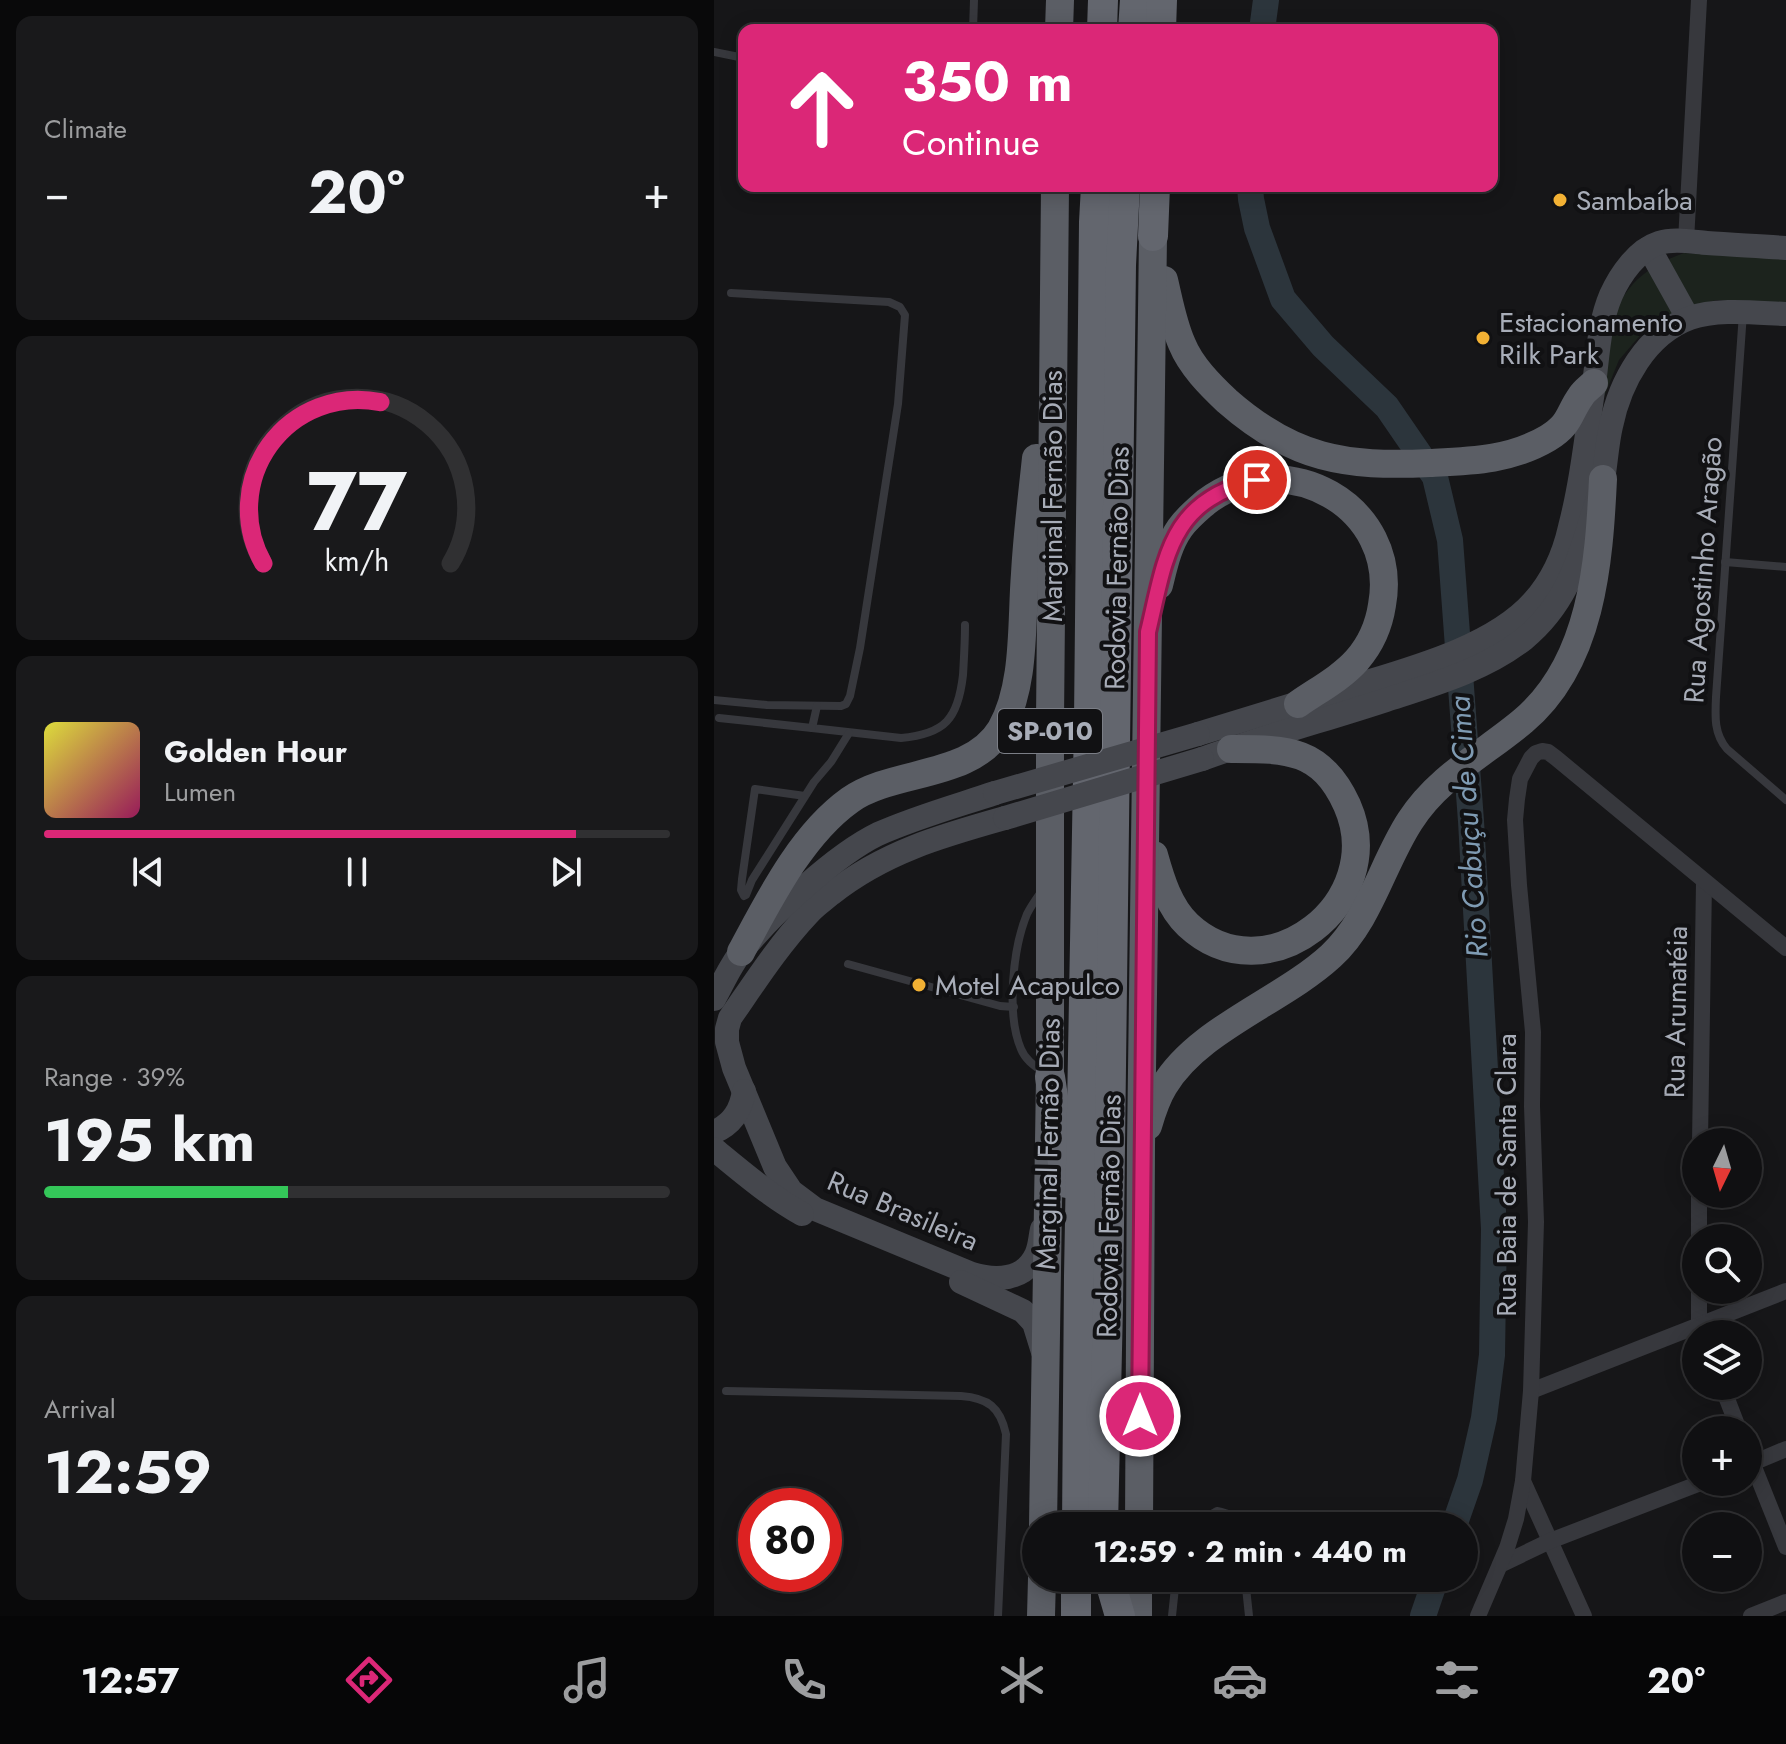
<!DOCTYPE html>
<meta charset="utf-8">
<style>
:root{--surface:#101012;--page:#19191b;--text:#f1f3f6;--muted:#9c9d9f;--line:#303032;--accent:#db2777}
body{margin:0;font-family:Jost,sans-serif;background:var(--page);color:var(--text);height:100vh;display:flex;flex-direction:column;font-size:30px;white-space:nowrap}
*{box-sizing:border-box;margin:0}
p{font-size:26px;color:var(--muted)}
.icon{flex:none;width:44px;height:44px;fill:none;stroke:currentColor;stroke-width:2;stroke-linecap:round;stroke-linejoin:round}
.map{position:relative;flex:1;overflow:hidden}
.drawer{display:flex;flex-direction:column;gap:16px;padding:16px;background:#09090a;width:714px}
.drawer>*{flex:none}
.guide{position:absolute;left:24px;top:24px;width:760px;height:168px;border-radius:16px;box-shadow:0 4px 20px #0003,0 0 0 2px var(--line);background:#db2777;color:#fff;overflow:hidden}
.needle{width:52px;rotate:185deg}
.buttons{position:absolute;left:968px;top:1128px;display:grid;gap:16px}
.buttons a{display:grid;place-items:center;width:80px;height:80px;border-radius:50%;background:var(--surface);box-shadow:0 4px 20px #0003,0 0 0 2px var(--line);font-size:40px}
.speed{position:absolute;left:24px;top:1488px;display:flex;gap:16px;font-size:40px;font-weight:700;text-align:center}
.speed>*{display:grid;place-content:center;width:104px;height:104px;border-radius:50%;background:var(--surface);box-shadow:0 4px 20px #0003,0 0 0 2px var(--line);line-height:1}
.speed .limit{border:12px solid #d22;background:#fff;color:#111}
.pin{position:absolute;display:grid;place-items:center;width:68px;height:68px;color:#fff;margin:-34px;border:4px solid #fff;border-radius:50%;box-shadow:0 2px 8px #0007}
.me{position:absolute;width:88px;margin:-44px;rotate:0deg;stroke-linejoin:round;filter:drop-shadow(0 0 6px #0008)}
.turn{display:flex;align-items:center;gap:28px;height:168px;padding:0 32px;font-size:36px}
.turn .icon{width:104px;height:104px;stroke-width:2.5}
.turn b{display:block;font-size:56px;line-height:68px}
.big{font-size:60px;font-weight:700;line-height:1.1}
.drawer .tile{flex:1;display:flex;flex-direction:column;justify-content:center;gap:12px;min-width:0;padding:0 28px;border-radius:16px;background:var(--page)}
.drawer .dial{align-items:center;gap:0}
.dial svg{height:208px;overflow:visible;fill:none;stroke:var(--line);stroke-width:7;stroke-linecap:round;text-anchor:middle}
.dial text{fill:var(--text);stroke:none}
.song{display:flex;align-items:center;gap:24px}
.cover{width:96px;height:96px;border-radius:12px;background:linear-gradient(135deg,hsl(60 70% 55%),hsl(330 70% 35%))}
.played{height:8px;border-radius:4px;background:linear-gradient(90deg,var(--accent) 85%,var(--line) 85%)}
.keys{display:flex;justify-content:space-around;direction:ltr}
.heat{display:flex;justify-content:space-between;align-items:center;font-size:44px;direction:ltr}
.charge{height:12px;border-radius:6px;background:linear-gradient(90deg,#34c759 39%,var(--line) 0)}
.trip{position:absolute;left:308px;top:1512px;width:456px;height:80px;border-radius:40px;background:var(--surface);box-shadow:0 4px 20px #0003,0 0 0 2px var(--line);font-weight:700;line-height:80px;text-align:center}
.menu{display:flex;height:128px;justify-content:space-around;align-items:center;background:#060607;color:var(--muted)}
.menu .icon{width:56px;height:56px}
.menu .active{color:var(--accent)}
.menu b{font-size:36px;color:var(--text)}
main{display:flex;flex:1;min-height:0}
.map>svg:first-child{display:block}
</style>
<main>
<section class="drawer">
<div class="tile"><p>Climate</p>
<div class="heat"><a>−</a><b class="big">20°</b><a>+</a></div>
</div>
<div class="tile dial"><svg viewBox="0 0 100 80">
<path d="M14 69A42 42 0 1 1 86 69"/>
<path d="M14 69A42 42 0 0 1 59 7" stroke="#db2777"/>
<text x="50" y="56" font-size="32" font-weight="700">77</text>
<text x="50" y="72" font-size="11">km/h</text>
</svg></div>
<div class="tile">
<div class="song"><i class="cover"></i><div><b>Golden Hour</b><p>Lumen</p></div></div>
<div class="played"></div>
<div class="keys"><svg class="icon" aria-label="previous" viewBox="0 0 24 24"><path d="M18 5L8 12l10 7zM5 5v14"/></svg><svg class="icon" aria-label="pause" viewBox="0 0 24 24"><path d="M8 5v14M16 5v14"/></svg><svg class="icon" aria-label="next" viewBox="0 0 24 24"><path d="M6 5l10 7-10 7zM19 5v14"/></svg></div>
</div>
<div class="tile"><p>Range · 39%</p><b class="big">195 km</b><div class="charge"></div></div>
<div class="tile"><p>Arrival</p><b class="big">12:59</b></div>
</section>
<div class="map">
<svg width="1072" height="1616" viewBox="0 0 1072 1616">
<rect width="100%" height="100%" fill="#161618"/>
<path fill="#1c231d" d="M 970,253 L 1072,259 L 1072,305 L 1003,300 L 970,308 L 929,332 L 905,360 L 887,404 C 895,332 891,281 970,253 Z"/>
<g fill="none" stroke-linecap="round" stroke-linejoin="round">
<g stroke="#2c353c" stroke-width="26">
<path d="M 548,30 L 552,0"/>
<path d="M 536,186 L 537,199 L 543,228 L 569,299 L 609,346 L 673,407 L 721,477 L 736,540 L 757,821 L 780,1229 L 778,1355 L 770,1418 L 756,1480 L 740,1526"/>
<path d="M 709,1616 L 722,1578"/>
</g>
<g stroke="#37383d" stroke-width="8">
<path d="M 259,30 L 260,0"/>
<path d="M 0,52 L 30,58"/>
<path d="M 1029,313 L 1002,697 C 1001,717 1000,734 1013,749 L 1072,800"/>
<path d="M 1011,562 L 1072,567"/>
<path d="M 0,700 L 53,705 L 127,706 L 132,704 L 136,696 L 146,648 L 184,404 L 191,315 L 186,307 L 175,302 L 17,293"/>
<path d="M 103,706 L 98,728 L 187,738 C 231,734 244,719 249,675 C 250,658 251,642 251,625"/>
<path d="M 5,718 L 98,728"/>
<path d="M 91,796 L 41,789 L 28,879 L 27,890 L 30,896 L 32,895 L 38,880 L 100,782 L 117,762 L 135,733"/>
<path d="M 327,892 C 322,899 317,906 313,914 C 299,948 292,1014 307,1049 C 311,1059 319,1065 328,1071"/>
<path d="M 134,964 L 286,1006 L 300,1007"/>
<path d="M 12,1391 L 247,1396 C 274,1398 286,1407 292,1434 L 284,1616"/>
<path d="M 483,1526 L 491,1518 L 503,1511 C 513,1513 521,1515 523,1526"/>
<path d="M 531,1578 L 535,1616"/>
<path d="M 458,1616 L 462,1578"/>
</g>
<g stroke="#37383d" stroke-width="16">
<path d="M 972,241 L 985,0"/>
<path d="M 986,1142 L 990,882"/>
<path d="M 985,1238 L 985,1194"/>
<path d="M 985,1290 L 985,1326 L 988,1333"/>
<path d="M 1008,1386 L 1025,1430"/>
<path d="M 817,1391 L 1072,1291"/>
<path d="M 1034,1452 L 1072,1547"/>
<path d="M 1034,1465 L 1072,1449"/>
<path d="M 809,1481 L 870,1616"/>
<path d="M 786,1565 L 836,1541 L 989,1482"/>
<path d="M 764,1616 L 793,1548 L 802,1519 L 809,1481 L 817,1391 L 822,1222 L 818,1106 L 819,1032 L 805,885 L 801,820 L 803,799 L 806,779 L 817,758 L 822,753 L 828,751 L 834,752 L 842,758 L 1072,948"/>
<path d="M 1037,1616 L 1072,1602"/>
</g>
<g stroke="#45474d" stroke-width="24">
<path d="M 935,248 L 974,318"/>
<path d="M 484,734 C 536,718 588,702 640,686 C 696,669 779,647 819,602 C 838,581 850,554 856,527 C 868,481 873,431 880,384 C 884,354 885,323 897,295 C 906,275 923,250 945,243 C 960,238 979,242 993,243 C 1020,245 1046,246 1072,248"/>
<path d="M 488,759 C 548,737 611,720 672,700 C 718,685 771,670 810,639 C 849,607 863,567 877,520 C 881,507 886,493 889,480 C 892,462 893,443 897,426 C 906,382 932,334 976,318 C 1003,308 1044,313 1072,314"/>
<path d="M 291,818 C 227,836 170,852 117,894 C 110,900 101,906 94,914 C 64,946 41,982 16,1018 L 13,1029 L 13,1042 L 20,1068 L 61,1167 L 77,1191 L 101,1209 L 258,1274 C 281,1281 310,1281 322,1255 C 326,1247 326,1238 328,1229"/>
<path d="M 0,999 C 9,983 17,964 28,951 C 59,913 121,855 164,834 C 202,817 242,806 281,793"/>
<path d="M 0,1132 C 19,1124 27,1110 30,1091"/>
<path d="M 0,1149 C 28,1172 56,1196 88,1214"/>
<path d="M 247,1282 L 309,1311 L 320,1323 L 329,1352"/>
</g>
<g stroke="#5b5e65" stroke-width="28">
<path d="M 345,30 L 346,0"/>
<path d="M 450,280 C 455,301 459,324 468,344 C 477,366 496,385 513,401 C 579,459 631,467 716,463 C 758,461 797,460 834,438 C 857,424 854,414 867,396 C 870,391 876,387 880,383"/>
<path d="M 445,585 C 450,565 454,545 466,528 C 473,518 483,510 492,502 C 570,443 686,506 668,605 C 665,625 656,645 643,660 C 627,678 604,690 584,704"/>
<path d="M 440,855 C 447,880 455,907 474,925 C 552,998 676,902 633,805 C 607,748 572,749 517,749"/>
<path d="M 27,952 C 55,900 87,835 136,800 C 180,769 257,779 287,729 C 312,685 307,622 311,574 C 313,535 318,497 322,458"/>
<path d="M 434,1126 C 438,1112 442,1099 450,1086 C 484,1029 568,1001 617,956 C 656,920 668,864 696,821 C 724,777 771,753 809,721 C 878,663 885,563 889,479"/>
<path d="M 329,1526 L 336,1077 L 336,720 L 341,186"/>
<path d="M 425,1526 L 427,1146 L 439,236"/>
<path d="M 327,1616 L 328,1578"/>
<path d="M 424,1616 L 424,1578"/>
</g>
<g stroke="#63666e" stroke-width="30">
<path d="M 388,30 L 389,0"/>
<path d="M 419,30 L 421,0"/>
<path d="M 447,30 L 448,0"/>
<path d="M 439,236 L 441,186"/>
<path d="M 336,1077 L 352,1183"/>
<path d="M 363,1526 L 365,1276 L 375,721 L 380,222 L 382,186"/>
<path d="M 389,1526 L 394,1306 L 407,265 L 411,186"/>
<path d="M 395,1578 L 406,1616"/>
<path d="M 362,1616 L 362,1578"/>
</g>
<g stroke="#45474d" stroke-width="24">
<path d="M 281,793 L 484,734"/>
<path d="M 291,818 L 488,759"/>
</g>
</g>
<g fill="none" stroke-linecap="round" stroke-linejoin="round">
<g stroke="#8e194d" stroke-width="20">
<path id="route" d="M 426,1416 L 434,632 C 452,557 455,500 543,480"/>
</g>
<use href="#route" stroke="#db2777" stroke-width="14"/>
</g>
<g fill="#f2b134" stroke="#111113" stroke-width="3">
<circle cx="846" cy="200" r="8"/>
<circle cx="769" cy="338" r="8"/>
<circle cx="205" cy="985" r="8"/>
</g>
<g text-anchor="middle" dominant-baseline="central" stroke-width="8" stroke-linejoin="round" paint-order="stroke">
<rect fill="#111113" stroke="#7b7e86" stroke-width="2" x="284" y="709" width="104" height="44" rx="6"/>
<g font-size="26" font-weight="bold" fill="#a8adb8">
<text x="336" y="731">SP-010</text>
</g>
<g font-size="28" fill="#a8adb8" stroke="#111113" text-anchor="start">
<text x="862" y="200">Sambaíba</text>
<text x="785" y="322">Estacionamento<tspan x="785" dy="32">Rilk Park</tspan></text>
<text x="221" y="985">Motel Acapulco</text>
</g>
<g font-size="28" fill="#a8adb8" stroke="#111113">
<text transform="translate(338 496) rotate(-90)">Marginal Fernão Dias</text>
<text transform="translate(403 568) rotate(-89)">Rodovia Fernão Dias</text>
<text transform="translate(989 570) rotate(-86)">Rua Agostinho Aragão</text>
<text transform="translate(962 1012) rotate(-89)">Rua Arumatéia</text>
<text transform="translate(334 1144) rotate(-89)">Marginal Fernão Dias</text>
<text transform="translate(792 1175) rotate(-90)">Rua Baia de Santa Clara</text>
<text transform="translate(189 1211) rotate(23)">Rua Brasileira</text>
<text transform="translate(395 1216) rotate(-89)">Rodovia Fernão Dias</text>
</g>
<g font-size="30" font-style="italic" fill="#7f9bb3" stroke="#111113">
<text transform="translate(754 827) rotate(-94)">Rio Cabuçu de Cima</text>
</g>
</g>
</svg>
<div class="buttons">
<a><svg class="needle" viewBox="-14 -14 28 28"><path d="M0-13l5 13h-10z" fill="#e53935"/><path d="M0 13l5-13h-10z" fill="#9c9d9f"/></svg></a>
<a><svg class="icon" aria-label="search" viewBox="0 0 24 24"><circle cx="10" cy="10" r="6"/><path d="M15 15l6 6"/></svg></a>
<a><svg class="icon" aria-label="layers" viewBox="0 0 24 24"><path d="M12 4l9 5-9 5-9-5zM3 14l9 5 9-5"/></svg></a>
<a>+</a>
<a>−</a>
</div>
<div class="speed"><div class="limit">80</div></div>
<div class="pin" style="left:543px;top:480px;background:#d93025"><svg class="icon" aria-label="arrive" viewBox="0 0 24 24"><path d="M6 21V4h12l-3 4 3 4H6"/></svg></div>
<svg class="me" style="left:426px;top:1416px" viewBox="-20 -20 40 40"><circle r="17" fill="#db2777" stroke="#fff" stroke-width="3"/><path d="M0-11L8 9 0 5-8 9z" fill="#fff"/></svg>
<div class="trip">12:59 · 2 min · 440 m</div>
<div class="guide">
<div class="turn"><svg class="icon" aria-label="ahead" viewBox="0 0 24 24"><path d="M12 20V5M6 11l6-6 6 6"/></svg><div><b>350 m</b>Continue</div></div>
</div>
</div>
</main>
<nav class="menu">
<b>12:57</b>
<svg class="icon active" aria-label="directions" viewBox="0 0 24 24"><path d="M12 3l9 9-9 9-9-9zM9 14v-3h6M13 9l2 2-2 2"/></svg>
<svg class="icon" aria-label="music" viewBox="0 0 24 24"><path d="M9 18V5l10-2v13"/><circle cx="6" cy="18" r="3"/><circle cx="16" cy="16" r="3"/></svg>
<svg class="icon" aria-label="phone" viewBox="0 0 24 24"><path d="M5 4h4l2 5-3 2q2 4 5 5l2-3 5 2v4C11 20 4 13 5 4z"/></svg>
<svg class="icon" aria-label="climate" viewBox="0 0 24 24"><path d="M12 3v18M4 7l16 10M4 17L20 7"/></svg>
<svg class="icon" aria-label="car" viewBox="0 0 24 24"><path d="M5 17H2v-5l4-1 3-4h7l3 4 3 1v5h-3M9 17h6M6 11h13"/><circle cx="7" cy="17" r="2"/><circle cx="17" cy="17" r="2"/></svg>
<svg class="icon" aria-label="filters" viewBox="0 0 24 24"><path d="M4 7h16M4 17h16"/><circle cx="9" cy="7" r="2"/><circle cx="15" cy="17" r="2"/></svg>
<b>20°</b>
</nav>
